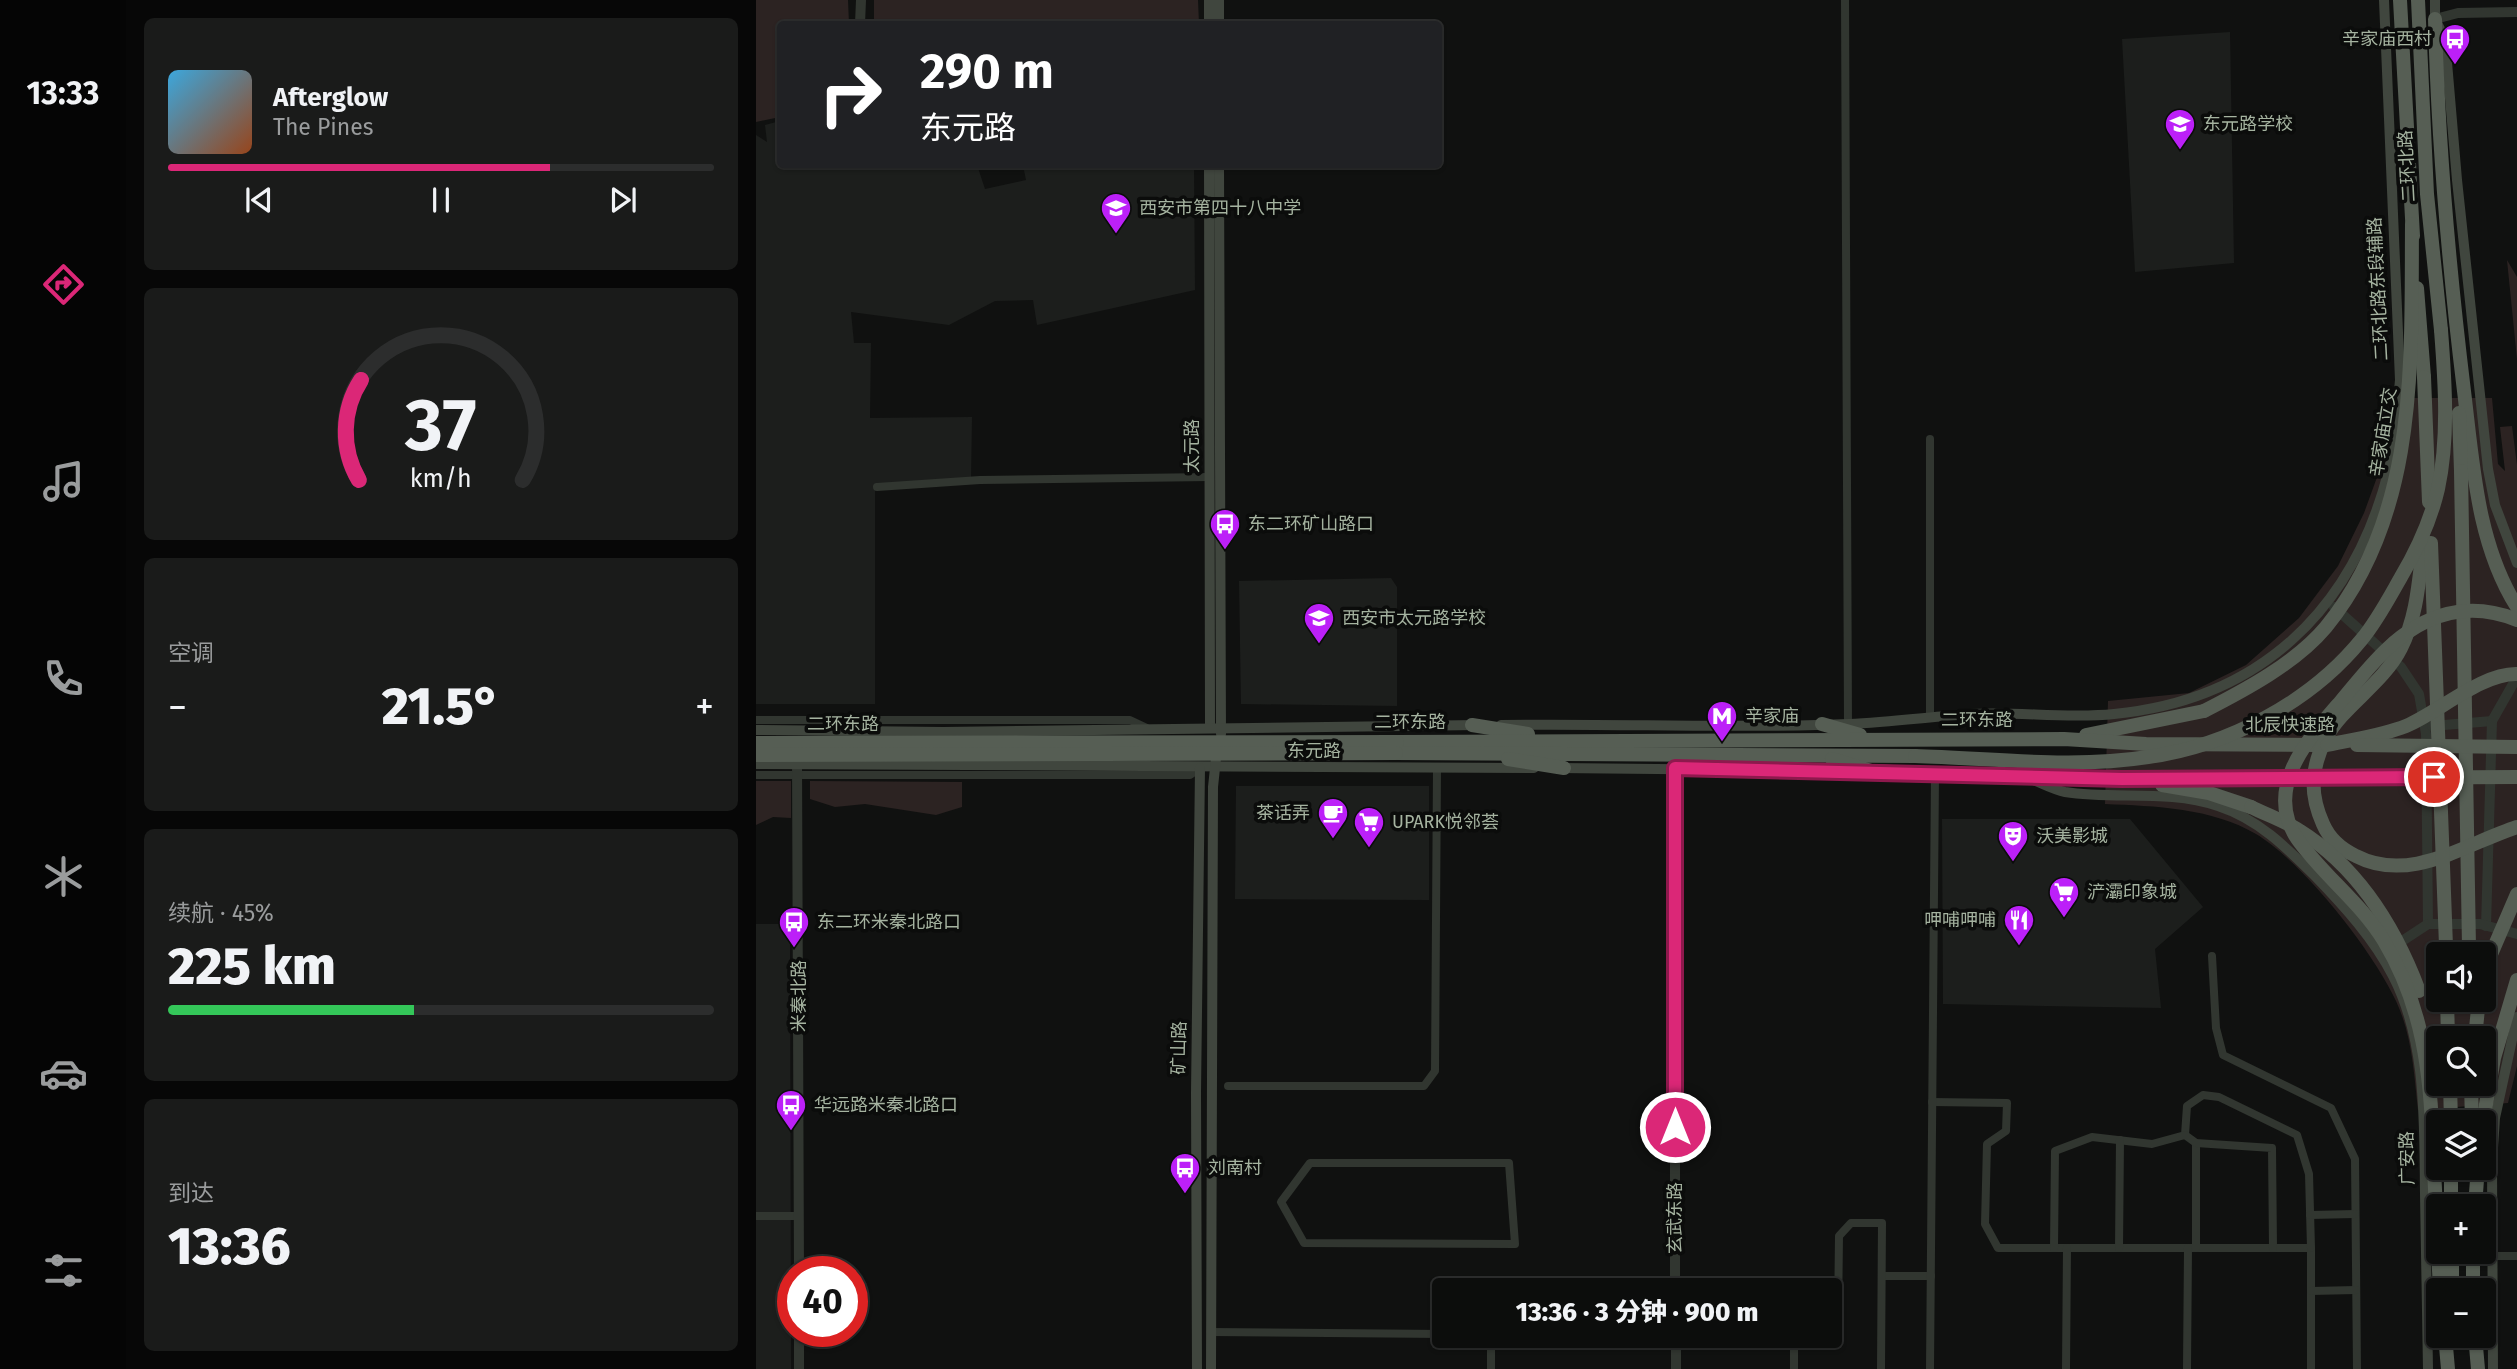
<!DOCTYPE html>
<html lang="zh">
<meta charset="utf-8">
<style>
:root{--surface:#0c0d0c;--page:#1a1b1a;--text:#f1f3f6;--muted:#9a9c9d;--line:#2c2d2d;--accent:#db2777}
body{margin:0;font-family:"Fira Sans","Noto Sans SC",sans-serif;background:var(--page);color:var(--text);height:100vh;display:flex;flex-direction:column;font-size:26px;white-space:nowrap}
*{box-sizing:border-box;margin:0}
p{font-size:23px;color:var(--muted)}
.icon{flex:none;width:38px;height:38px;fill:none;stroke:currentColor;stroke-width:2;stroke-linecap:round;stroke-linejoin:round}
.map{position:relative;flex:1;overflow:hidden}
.drawer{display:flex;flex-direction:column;gap:18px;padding:18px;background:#070707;width:630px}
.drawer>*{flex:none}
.banner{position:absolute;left:21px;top:21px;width:665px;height:147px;border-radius:7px;box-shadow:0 2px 5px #0004,0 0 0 2px var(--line);background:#202124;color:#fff;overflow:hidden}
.tools{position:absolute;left:1670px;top:942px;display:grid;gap:14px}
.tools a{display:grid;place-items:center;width:70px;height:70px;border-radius:7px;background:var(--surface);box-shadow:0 2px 5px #0004,0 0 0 2px var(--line);font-size:35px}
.speed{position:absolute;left:21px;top:1256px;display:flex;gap:14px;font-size:35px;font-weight:700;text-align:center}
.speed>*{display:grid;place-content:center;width:91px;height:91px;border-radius:50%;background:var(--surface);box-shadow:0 2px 5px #0004,0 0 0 2px var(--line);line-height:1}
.speed .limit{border:10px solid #d22;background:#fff;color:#111}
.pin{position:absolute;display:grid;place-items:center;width:60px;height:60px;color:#fff;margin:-30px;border:4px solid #fff;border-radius:50%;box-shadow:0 2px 7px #0007}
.me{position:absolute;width:77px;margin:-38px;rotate:0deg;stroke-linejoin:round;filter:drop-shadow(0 0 5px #0008)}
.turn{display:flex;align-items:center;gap:24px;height:147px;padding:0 28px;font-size:32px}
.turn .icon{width:91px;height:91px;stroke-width:2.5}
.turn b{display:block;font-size:49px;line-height:60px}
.big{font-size:52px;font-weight:800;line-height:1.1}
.drawer .tile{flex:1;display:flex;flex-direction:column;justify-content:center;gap:10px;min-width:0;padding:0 24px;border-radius:10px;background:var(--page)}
.drawer .dial{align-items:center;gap:0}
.dial svg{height:182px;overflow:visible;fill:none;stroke:var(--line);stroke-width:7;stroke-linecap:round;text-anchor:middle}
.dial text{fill:var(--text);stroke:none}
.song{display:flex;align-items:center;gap:21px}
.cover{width:84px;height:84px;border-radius:10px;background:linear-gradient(135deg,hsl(200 70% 55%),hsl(20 70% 35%))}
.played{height:7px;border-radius:4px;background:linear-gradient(90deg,var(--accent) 70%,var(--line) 70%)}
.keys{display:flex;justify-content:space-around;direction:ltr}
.heat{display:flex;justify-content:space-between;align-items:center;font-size:38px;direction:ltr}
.charge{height:10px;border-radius:5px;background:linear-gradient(90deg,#34c759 45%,var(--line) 0)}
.trip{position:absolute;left:676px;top:1278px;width:410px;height:70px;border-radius:7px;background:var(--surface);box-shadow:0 2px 5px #0004,0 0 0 2px var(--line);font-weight:800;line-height:70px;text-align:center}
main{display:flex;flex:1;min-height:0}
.tabs{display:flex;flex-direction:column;width:126px;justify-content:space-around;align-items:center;background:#050505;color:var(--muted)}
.tabs .icon{width:49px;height:49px}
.tabs .selected{color:var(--accent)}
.tabs b{font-size:32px;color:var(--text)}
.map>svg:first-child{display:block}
</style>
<main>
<nav class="tabs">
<b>13:33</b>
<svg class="icon selected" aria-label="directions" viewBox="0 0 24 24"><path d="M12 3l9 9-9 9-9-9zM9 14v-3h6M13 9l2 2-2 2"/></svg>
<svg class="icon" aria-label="music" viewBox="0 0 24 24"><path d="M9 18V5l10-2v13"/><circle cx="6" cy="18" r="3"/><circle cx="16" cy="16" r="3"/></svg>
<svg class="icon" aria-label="phone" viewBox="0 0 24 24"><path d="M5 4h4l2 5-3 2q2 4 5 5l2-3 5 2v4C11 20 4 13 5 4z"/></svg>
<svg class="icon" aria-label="climate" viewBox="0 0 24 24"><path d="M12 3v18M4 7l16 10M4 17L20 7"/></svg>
<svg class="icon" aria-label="car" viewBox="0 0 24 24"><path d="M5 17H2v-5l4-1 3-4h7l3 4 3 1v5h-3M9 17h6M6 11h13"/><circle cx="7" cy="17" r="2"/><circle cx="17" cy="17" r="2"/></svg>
<svg class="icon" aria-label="filters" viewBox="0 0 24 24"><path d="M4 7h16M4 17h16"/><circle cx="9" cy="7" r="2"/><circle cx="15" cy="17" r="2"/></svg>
</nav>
<section class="drawer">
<div class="tile">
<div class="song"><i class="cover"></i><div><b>Afterglow</b><p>The Pines</p></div></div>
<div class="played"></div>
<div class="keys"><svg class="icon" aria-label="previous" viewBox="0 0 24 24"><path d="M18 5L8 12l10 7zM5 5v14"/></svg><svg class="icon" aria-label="pause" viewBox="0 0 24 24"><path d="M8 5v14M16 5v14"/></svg><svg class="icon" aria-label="next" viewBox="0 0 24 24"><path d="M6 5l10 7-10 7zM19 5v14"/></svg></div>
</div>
<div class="tile dial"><svg viewBox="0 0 100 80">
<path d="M14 69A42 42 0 1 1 86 69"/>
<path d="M14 69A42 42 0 0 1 15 25" stroke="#db2777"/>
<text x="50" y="56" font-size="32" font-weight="700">37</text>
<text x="50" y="72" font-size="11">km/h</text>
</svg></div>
<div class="tile"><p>空调</p>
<div class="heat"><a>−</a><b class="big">21.5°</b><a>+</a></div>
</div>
<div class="tile"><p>续航 · 45%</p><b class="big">225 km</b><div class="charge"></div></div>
<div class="tile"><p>到达</p><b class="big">13:36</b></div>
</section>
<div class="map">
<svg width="1761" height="1369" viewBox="0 0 1761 1369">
<rect width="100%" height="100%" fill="#101110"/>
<g fill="#1c1e1c">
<path d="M 1474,32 L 1478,263 L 1379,272 L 1366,39 Z"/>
<path d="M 24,121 L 24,164 L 221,165 L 229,189 L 270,180 L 267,165 L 438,165 L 439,290 L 281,325 L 277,300 L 239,301 L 193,325 L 95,312 L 98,343 L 115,343 L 114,418 L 216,417 L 215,481 L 119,485 L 119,704 L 0,704 L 0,135 L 11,142 L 9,125 Z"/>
<path d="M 635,578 L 641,587 L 641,706 L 485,704 L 483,581 Z"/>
<path d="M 480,786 L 673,786 L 673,900 L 479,899 Z"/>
<path d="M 1186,819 L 1374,819 L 1447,907 L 1399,949 L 1405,1008 L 1187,1004 Z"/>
<path d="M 0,924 L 34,924 L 35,1369 L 0,1369 Z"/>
</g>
<g fill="#2c2322" fill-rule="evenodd">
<path d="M 0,0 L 92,0 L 93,24 L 24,24 L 24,117 L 0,122 Z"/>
<path d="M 118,0 L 442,0 L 443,24 L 405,24 L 404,20 L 384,24 L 118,24 Z"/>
<path d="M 1751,260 L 1761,277 L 1761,359 Z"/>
<path d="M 1630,398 L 1736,398 L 1742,464 L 1749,471 L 1744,427 L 1756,426 L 1761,465 L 1761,1066 L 1752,1103 L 1662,1110 C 1658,1073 1656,1035 1640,1001 C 1617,951 1547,862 1500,834 C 1456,808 1399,806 1349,804 L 1352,701 L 1433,693 L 1490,665 L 1543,618 L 1582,566 L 1608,513 L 1628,458 ZM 1682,954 L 1727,954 L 1727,999 L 1682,999 ZM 1682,1038 L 1727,1038 L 1727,1083 L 1682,1083 Z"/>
<path d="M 0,781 L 35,781 L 35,818 L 17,817 L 0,825 Z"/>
<path d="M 54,781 L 206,782 L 206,807 L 180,815 L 109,804 L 79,807 L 54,799 Z"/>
</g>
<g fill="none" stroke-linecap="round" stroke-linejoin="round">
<g stroke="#313630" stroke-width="8">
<path d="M 1089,0 L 1092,724"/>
<path d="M 121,487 L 224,480 L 454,477"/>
<path d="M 1174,717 L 1174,439"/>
<path d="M 0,720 L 374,720 L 391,728"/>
<path d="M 0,775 L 434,775 L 444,768"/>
<path d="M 1456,956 L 1460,1028 L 1467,1055 L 1575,1108 L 1599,1159 L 1601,1369"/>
<path d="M 472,1086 L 668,1086 L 679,1071 L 681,768"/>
<path d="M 1176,1102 L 1251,1103 L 1250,1131 L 1231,1144 L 1229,1224 L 1242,1248 L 1555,1248 L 1555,1369"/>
<path d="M 1429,1135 L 1431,1106 L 1447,1095 L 1463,1097 L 1541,1135 L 1553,1174 L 1555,1248"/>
<path d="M 1440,1143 L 1440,1248"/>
<path d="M 554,1163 L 753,1163 L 759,1244 L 548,1243 L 525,1202 Z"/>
<path d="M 1554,1215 L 1599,1214"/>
<path d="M 0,1216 L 43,1216"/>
<path d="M 1298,1248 L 1299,1151 L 1336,1137 L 1396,1144 L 1429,1135 L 1440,1143 L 1516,1148 L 1517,1248"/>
<path d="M 1363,1248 L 1364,1140"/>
<path d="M 1735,1256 L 1761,1256"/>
<path d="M 1126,1276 L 1175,1276"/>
<path d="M 1555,1291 L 1600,1290"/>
<path d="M 1073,1328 L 1082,1319 L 1083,1236 L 1095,1223 L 1126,1223 L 1125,1369"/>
<path d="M 455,1332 L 688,1334"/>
<path d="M 735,1369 L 735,1335"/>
<path d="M 1038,1369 L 1038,1335"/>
<path d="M 1174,1369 L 1179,774"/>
<path d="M 1310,1369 L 1311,1248"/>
<path d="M 1431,1369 L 1432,1248"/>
</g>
<g stroke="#313630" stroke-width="10">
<path d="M 1679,19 L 1702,13 L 1761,12"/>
<path d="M 104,24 L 105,0"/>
<path d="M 1578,607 L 1645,667 L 1663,694 L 1670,734 L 1672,924"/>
<path d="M 1676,726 L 1736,721"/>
<path d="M 41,758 L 43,1272"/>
<path d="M 919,768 L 919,1290"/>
<path d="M 1730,926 L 1736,721 L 1761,677"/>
<path d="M 1637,947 L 1672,924 L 1724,924 L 1761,934"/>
<path d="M 43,1332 L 43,1369"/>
<path d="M 920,1335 L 920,1369"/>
</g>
<g stroke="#40463e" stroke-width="10">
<path d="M 453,0 L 453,24"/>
<path d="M 463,0 L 463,24"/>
<path d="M 1679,0 L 1679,19 L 1689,39 L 1701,180 L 1732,469 L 1739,505 L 1761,563"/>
<path d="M 453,164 L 454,728"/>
<path d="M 463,164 L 465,734"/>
<path d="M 745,725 C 860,723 978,729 1093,724 C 1133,722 1174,717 1214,714 C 1261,711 1310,719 1358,714 C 1502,700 1596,612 1632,473 C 1640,443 1641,411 1644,380 L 1628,0"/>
<path d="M 0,730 L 187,732 L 722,725"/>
<path d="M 0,764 L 778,768"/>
<path d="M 801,768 L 1103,771"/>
<path d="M 1275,779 C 1285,783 1298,790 1309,792 C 1360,800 1411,789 1462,806 C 1502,819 1530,847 1559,876 C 1588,906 1618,939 1637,976 C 1671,1042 1668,1122 1669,1194 C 1670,1252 1671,1311 1672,1369"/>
<path d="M 441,1369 L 440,1093 L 444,768"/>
<path d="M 455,1369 L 457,787 L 461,749"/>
<path d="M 1737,1369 L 1736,1162 L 1739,1118 L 1761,1017"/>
</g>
<g stroke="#565e54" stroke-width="14">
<path d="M 1644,0 L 1657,236"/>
<path d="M 1662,0 L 1671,194 L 1685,330"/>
<path d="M 1679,19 C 1682,144 1693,268 1708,391 C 1717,464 1721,544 1761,607"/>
<path d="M 1661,288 L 1668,377"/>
<path d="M 1703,413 L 1705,471"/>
<path d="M 1066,724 L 1104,735"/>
<path d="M 716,725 L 772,734"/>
<path d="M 1330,735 L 1448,711"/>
<path d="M 641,742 L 1308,739 L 1390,744 L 1560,745"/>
<path d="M 640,753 L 1159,756"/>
<path d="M 752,759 L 808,768"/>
<path d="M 1076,759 L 1115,771 L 1179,774 L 1366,778 L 1568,778"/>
<path d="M 1406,785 L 1453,793 L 1495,807"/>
<path d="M 1691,999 L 1692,1038"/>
<path d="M 1719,1038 L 1723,999"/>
<path d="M 1694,1083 L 1695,1122"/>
<path d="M 1715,1083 L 1716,1122"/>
<path d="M 1727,1122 L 1738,1058 L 1761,980"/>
<path d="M 1677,1149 L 1684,1290"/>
<path d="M 1695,1167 L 1695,1206"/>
<path d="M 1719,1206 L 1722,1167"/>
<path d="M 1696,1251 L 1696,1290"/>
<path d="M 1717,1251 L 1717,1290"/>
<path d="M 1689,1335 L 1692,1369"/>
<path d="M 1719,1335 L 1722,1369"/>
</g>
<g stroke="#565e54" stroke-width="14">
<path d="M 1668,377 L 1673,502"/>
<path d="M 1705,471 L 1713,947"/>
<path d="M 1668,540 C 1663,576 1662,615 1645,648 C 1627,684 1587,706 1570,738 C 1555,768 1553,793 1567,824 C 1573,838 1585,849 1600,856 C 1654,884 1709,844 1761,827"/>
<path d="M 1675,543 L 1690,946"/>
<path d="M 1448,711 C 1489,690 1540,663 1570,627 C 1663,513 1655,362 1656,224"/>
<path d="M 0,743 L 641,742"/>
<path d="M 1571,745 C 1597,739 1625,736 1650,726 C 1683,712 1726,673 1761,674"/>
<path d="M 1601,745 L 1761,747"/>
<path d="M 0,755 L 640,753"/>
<path d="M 1159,756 C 1235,758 1316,769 1392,757 C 1472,746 1555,702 1606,639 C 1621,621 1633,598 1645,577 C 1661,550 1675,519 1682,489 C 1693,438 1689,382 1685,330"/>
<path d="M 1569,778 L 1761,777"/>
<path d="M 1495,807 C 1511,815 1529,821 1544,831 C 1603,868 1639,927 1663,991"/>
<path d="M 1727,982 L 1733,959 L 1761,894"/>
<path d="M 1675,1034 L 1682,1059"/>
<path d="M 1677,1149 C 1675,1074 1667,1006 1628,941 C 1605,903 1568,876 1542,840 C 1506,788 1553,738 1585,701 C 1600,683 1614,665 1631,649 C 1668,614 1712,600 1761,620"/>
</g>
</g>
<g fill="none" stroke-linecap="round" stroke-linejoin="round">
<g stroke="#8e194d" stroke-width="18">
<path id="route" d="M 919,1127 L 919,768 L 1366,779 L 1678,777"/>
</g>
<use href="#route" stroke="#db2777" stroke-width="12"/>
</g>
<defs>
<g id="bus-pin" transform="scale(1.575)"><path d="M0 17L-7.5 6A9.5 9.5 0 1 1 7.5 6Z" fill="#bc20f8" stroke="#0b0c0b"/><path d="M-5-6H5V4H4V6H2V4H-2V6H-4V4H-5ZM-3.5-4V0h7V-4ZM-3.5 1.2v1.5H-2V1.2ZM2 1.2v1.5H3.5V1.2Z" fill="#fff"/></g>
<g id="school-pin" transform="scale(1.575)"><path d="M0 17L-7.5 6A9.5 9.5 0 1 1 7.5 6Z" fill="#bc20f8" stroke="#0b0c0b"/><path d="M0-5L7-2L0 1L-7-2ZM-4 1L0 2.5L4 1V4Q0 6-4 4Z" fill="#fff"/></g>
<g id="metro-pin" transform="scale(1.575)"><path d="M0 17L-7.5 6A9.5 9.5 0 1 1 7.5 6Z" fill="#bc20f8" stroke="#0b0c0b"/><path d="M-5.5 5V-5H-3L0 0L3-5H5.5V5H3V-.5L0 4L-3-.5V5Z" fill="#fff"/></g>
<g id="cafe-pin" transform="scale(1.575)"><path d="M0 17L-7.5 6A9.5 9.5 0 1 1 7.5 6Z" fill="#bc20f8" stroke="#0b0c0b"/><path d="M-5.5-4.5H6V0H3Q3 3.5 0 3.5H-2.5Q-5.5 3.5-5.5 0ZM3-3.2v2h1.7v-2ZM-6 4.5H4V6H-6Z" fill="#fff"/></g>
<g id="supermarket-pin" transform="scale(1.575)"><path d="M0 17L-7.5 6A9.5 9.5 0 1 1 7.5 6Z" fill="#bc20f8" stroke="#0b0c0b"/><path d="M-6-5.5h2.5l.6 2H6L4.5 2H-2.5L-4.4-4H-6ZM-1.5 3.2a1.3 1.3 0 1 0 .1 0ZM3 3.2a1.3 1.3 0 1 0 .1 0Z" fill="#fff"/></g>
<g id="theatre-pin" transform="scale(1.575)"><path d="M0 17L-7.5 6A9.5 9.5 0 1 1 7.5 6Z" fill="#bc20f8" stroke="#0b0c0b"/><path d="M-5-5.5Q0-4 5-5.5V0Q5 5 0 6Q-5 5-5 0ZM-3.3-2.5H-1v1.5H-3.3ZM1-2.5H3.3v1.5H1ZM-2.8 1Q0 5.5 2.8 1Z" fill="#fff"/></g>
<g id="restaurant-pin" transform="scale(1.575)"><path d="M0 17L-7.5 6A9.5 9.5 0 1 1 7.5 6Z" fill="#bc20f8" stroke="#0b0c0b"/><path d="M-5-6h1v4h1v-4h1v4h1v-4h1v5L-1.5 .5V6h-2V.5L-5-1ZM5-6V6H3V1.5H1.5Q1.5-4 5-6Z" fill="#fff"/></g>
</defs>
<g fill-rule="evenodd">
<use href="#bus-pin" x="1699" y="39"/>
<use href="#school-pin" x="1424" y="124"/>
<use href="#school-pin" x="360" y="208"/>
<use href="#bus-pin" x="469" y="524"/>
<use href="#school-pin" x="563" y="618"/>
<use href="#metro-pin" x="966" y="716"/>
<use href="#cafe-pin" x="577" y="813"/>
<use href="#supermarket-pin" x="613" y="822"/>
<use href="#theatre-pin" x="1257" y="836"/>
<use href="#supermarket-pin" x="1308" y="892"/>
<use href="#restaurant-pin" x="1263" y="920"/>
<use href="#bus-pin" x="38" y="922"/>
<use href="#bus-pin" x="35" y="1105"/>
<use href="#bus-pin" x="429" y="1168"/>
</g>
<g text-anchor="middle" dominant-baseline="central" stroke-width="7" stroke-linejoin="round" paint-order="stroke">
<g font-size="18" fill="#a5b3a0" stroke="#0b0c0b" text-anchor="start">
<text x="1676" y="39" text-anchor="end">辛家庙西村</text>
<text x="1447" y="124">东元路学校</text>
<text x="383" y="208">西安市第四十八中学</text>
<text x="492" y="524">东二环矿山路口</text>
<text x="586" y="618">西安市太元路学校</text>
<text x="989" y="716">辛家庙</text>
<text x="554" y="813" text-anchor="end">茶话弄</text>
<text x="636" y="822">UPARK悦邻荟</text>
<text x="1280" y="836">沃美影城</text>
<text x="1331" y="892">浐灞印象城</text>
<text x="1240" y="920" text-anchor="end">呷哺呷哺</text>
<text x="61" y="922">东二环米秦北路口</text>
<text x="58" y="1105">华远路米秦北路口</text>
<text x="452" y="1168">刘南村</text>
</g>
<g font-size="18" fill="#a5b3a0" stroke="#0b0c0b">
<text transform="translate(1651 166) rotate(-93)">二环北路</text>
<text transform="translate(1622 289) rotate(-93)">二环北路东段辅路</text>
<text transform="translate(1627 432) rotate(-81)">辛家庙立交</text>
<text transform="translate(436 446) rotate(-90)">太元路</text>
<text x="1221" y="720">二环东路</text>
<text x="654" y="722">二环东路</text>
<text x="87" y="724">二环东路</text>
<text x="1534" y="725">北辰快速路</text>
<text x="558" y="751">东元路</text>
<text transform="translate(43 996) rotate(-90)">米秦北路</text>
<text transform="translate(423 1048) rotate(-89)">矿山路</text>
<text transform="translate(1651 1158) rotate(-91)">广安路</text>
<text transform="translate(919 1218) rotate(-90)">玄武东路</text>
</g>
</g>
</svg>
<div class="tools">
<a><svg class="icon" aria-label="sound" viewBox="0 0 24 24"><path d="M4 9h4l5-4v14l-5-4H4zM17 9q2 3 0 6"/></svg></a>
<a><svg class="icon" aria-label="search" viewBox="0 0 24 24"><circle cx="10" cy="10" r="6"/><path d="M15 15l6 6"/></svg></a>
<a><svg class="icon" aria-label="layers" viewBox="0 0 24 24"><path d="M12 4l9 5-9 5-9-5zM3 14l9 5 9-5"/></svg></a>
<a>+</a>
<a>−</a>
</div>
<div class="speed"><div class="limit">40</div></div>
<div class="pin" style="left:1678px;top:777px;background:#d93025"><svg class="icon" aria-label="arrive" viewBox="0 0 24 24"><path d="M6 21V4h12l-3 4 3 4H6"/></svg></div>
<svg class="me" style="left:919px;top:1127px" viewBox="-20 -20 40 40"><circle r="17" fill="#db2777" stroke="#fff" stroke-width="3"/><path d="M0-11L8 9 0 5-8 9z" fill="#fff"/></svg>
<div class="trip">13:36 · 3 分钟 · 900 m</div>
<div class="banner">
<div class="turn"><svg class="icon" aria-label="right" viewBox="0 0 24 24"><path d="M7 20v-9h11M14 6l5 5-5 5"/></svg><div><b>290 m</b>东元路</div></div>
</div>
</div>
</main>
